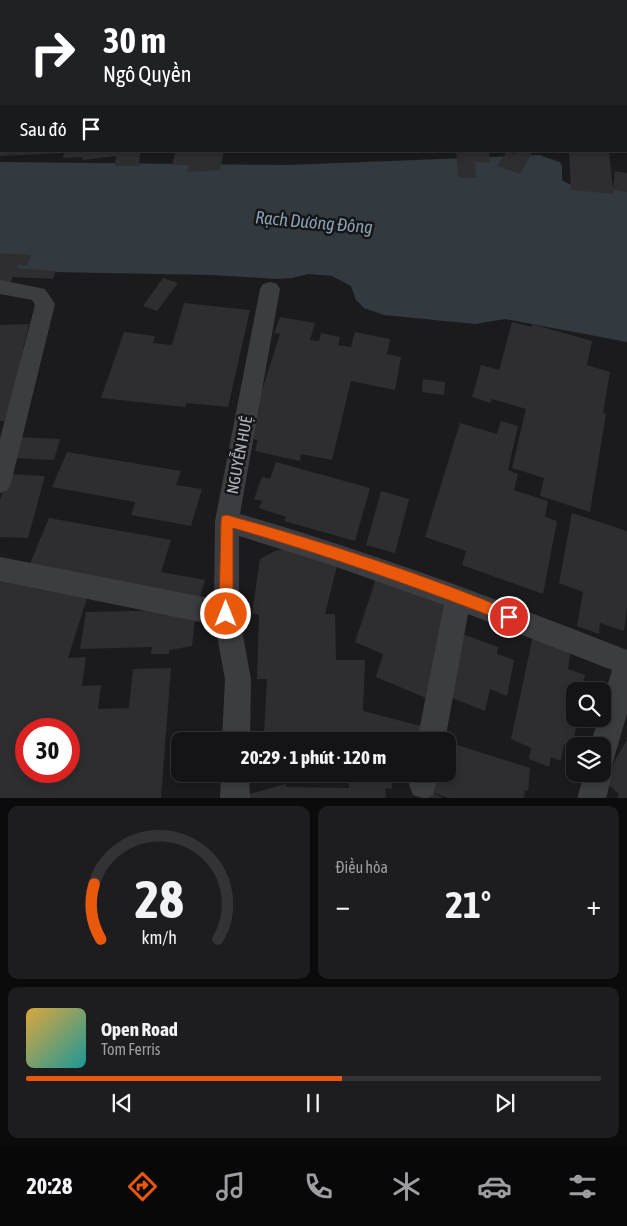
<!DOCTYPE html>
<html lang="vi">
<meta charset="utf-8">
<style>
:root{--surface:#141416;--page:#1d1d1f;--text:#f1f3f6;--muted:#9d9ea1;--line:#333335;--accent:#ea580c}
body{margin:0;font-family:"Asap Condensed",sans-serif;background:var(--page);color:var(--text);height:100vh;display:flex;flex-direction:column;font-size:19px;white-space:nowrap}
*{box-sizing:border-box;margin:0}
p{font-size:16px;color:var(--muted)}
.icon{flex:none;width:28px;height:28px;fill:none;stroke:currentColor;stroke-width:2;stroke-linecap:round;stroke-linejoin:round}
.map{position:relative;height:798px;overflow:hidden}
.details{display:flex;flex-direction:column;gap:8px;padding:8px;background:#0b0b0c;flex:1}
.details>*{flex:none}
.banner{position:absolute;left:0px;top:0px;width:628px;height:152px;box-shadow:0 2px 8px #0003,0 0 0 1px var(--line);background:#202124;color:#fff;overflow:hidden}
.tools{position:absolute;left:566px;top:682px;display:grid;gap:10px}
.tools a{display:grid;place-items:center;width:45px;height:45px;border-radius:10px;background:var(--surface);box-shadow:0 2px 8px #0003,0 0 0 1px var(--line);font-size:25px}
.speed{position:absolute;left:15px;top:718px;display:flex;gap:10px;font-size:25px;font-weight:700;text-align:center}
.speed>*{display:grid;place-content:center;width:65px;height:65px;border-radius:50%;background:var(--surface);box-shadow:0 2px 8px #0003,0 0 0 1px var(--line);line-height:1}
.speed .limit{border:8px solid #d22;background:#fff;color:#111}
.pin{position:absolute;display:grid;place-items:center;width:42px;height:42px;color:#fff;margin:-21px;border:2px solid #fff;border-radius:50%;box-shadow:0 1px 5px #0007}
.me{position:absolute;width:55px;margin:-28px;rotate:0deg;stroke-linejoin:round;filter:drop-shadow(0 0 4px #0008)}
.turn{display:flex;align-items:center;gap:18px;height:105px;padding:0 20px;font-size:22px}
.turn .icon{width:65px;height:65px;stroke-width:2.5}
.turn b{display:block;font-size:35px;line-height:42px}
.then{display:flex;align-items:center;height:48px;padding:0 20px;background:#0003;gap:10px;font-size:19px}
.big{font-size:38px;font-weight:700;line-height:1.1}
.details .widget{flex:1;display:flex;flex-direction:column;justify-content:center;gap:8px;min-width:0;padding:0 18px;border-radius:10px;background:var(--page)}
.details .dial{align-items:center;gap:0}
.dial svg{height:130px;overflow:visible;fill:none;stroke:var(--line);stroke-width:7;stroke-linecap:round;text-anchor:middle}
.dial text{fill:var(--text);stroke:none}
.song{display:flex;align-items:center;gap:15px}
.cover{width:60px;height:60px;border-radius:8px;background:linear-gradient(135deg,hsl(40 70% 55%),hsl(180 70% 35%))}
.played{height:5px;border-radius:2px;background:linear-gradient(90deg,var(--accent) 55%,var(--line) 55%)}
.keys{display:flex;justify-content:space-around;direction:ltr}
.heat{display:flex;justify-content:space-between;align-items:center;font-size:28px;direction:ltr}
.details .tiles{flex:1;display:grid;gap:8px;grid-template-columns:1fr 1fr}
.widget:last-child{grid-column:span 2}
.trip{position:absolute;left:171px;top:732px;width:285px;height:50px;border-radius:10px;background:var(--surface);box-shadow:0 2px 8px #0003,0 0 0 1px var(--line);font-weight:700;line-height:50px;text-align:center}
.tabs{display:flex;height:80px;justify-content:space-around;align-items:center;background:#080809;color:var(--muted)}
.tabs .icon{width:35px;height:35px}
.tabs .selected{color:var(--accent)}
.tabs b{font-size:22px;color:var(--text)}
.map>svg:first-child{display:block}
</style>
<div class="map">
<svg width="627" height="799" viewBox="0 0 627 799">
<rect width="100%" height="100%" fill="#1b1b1d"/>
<path fill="#323a40" d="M 539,155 L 560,162 L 562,166 L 562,180 C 581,193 605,185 627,188 L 627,342 L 505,319 L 475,324 L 384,315 L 364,308 L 356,300 L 351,286 L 332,276 L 308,274 L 292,278 L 278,279 L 212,275 L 0,271 L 0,162 L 289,165 Z"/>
<g fill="#2e2e31" fill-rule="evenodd">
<path d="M 0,151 L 140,151 L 140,153 L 139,166 L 115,166 L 116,156 L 83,160 L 82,157 L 63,158 L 64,153 L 0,156 Z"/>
<path d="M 167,151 L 224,151 L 220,170 L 187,172 L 189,165 L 172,165 L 175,153 L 166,153 Z"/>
<path d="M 456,151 L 489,151 L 490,163 L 475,162 L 476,178 L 458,177 Z"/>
<path d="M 517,151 L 533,151 L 520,174 L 497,166 L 507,152 L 515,154 Z"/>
<path d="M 569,151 L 609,151 L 613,189 L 615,171 L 627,173 L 627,192 L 613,190 L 614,194 L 571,190 Z"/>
<path d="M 0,253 L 31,255 L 27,266 L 18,265 L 17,268 L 56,271 L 53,279 L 13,277 L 10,284 L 0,283 Z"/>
<path d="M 163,278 L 178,283 L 157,311 L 143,306 Z"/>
<path d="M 184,303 L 250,310 L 228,407 L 187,403 L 185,407 L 101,398 L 124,332 L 155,336 L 153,343 L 172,345 Z"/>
<path d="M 280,317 L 315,323 L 310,340 L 319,341 L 321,333 L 340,337 L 338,345 L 351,347 L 355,332 L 390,339 L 387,354 L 401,357 L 395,390 L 351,381 L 332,460 L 301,454 L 300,461 L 255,451 L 258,440 L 250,439 L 260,406 L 257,406 L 280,334 L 274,333 Z"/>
<path d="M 512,322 L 532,327 L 532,324 L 592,341 L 587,365 L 610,372 L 603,413 L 606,414 L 590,512 L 540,496 L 544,478 L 512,468 L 526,409 L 492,399 L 490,403 L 472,397 L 481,365 L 499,370 Z"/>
<path d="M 29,324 L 7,421 L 0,421 L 0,325 Z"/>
<path d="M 423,379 L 445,382 L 444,395 L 422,392 Z"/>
<path d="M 501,421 L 518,426 L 508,470 L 518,474 L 514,490 L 548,501 L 545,517 L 557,521 L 543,594 L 462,565 L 466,551 L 425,537 L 460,423 L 497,434 Z"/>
<path d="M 18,437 L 60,439 L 54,460 L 11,458 Z"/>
<path d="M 67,452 L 181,471 L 176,485 L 202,489 L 191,526 L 131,515 L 135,502 L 52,487 Z"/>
<path d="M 276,462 L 370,488 L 355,541 L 284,521 L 286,517 L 259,508 L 262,501 L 254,499 L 262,477 L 270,479 Z"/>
<path d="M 8,474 L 45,476 L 28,538 L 0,537 L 0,500 Z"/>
<path d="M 381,491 L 409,499 L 395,553 L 366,545 Z"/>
<path d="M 572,513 L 627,531 L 627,608 L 624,631 L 600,623 L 599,634 L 577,626 L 583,592 L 559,583 Z"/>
<path d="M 49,518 L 171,540 L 161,572 L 205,580 L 198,604 L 27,571 Z"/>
<path d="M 286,549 L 338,562 L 325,614 L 335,614 L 336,660 L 365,660 L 363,711 L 421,726 L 417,741 L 310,741 L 310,737 L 264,735 L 267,679 L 257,679 L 259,615 L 252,613 L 260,559 L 275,551 Z"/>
<path d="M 377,576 L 452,604 L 426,698 L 376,677 L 383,654 L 355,642 Z"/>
<path d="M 0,579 L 88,595 L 68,658 L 86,657 L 82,686 L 101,685 L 98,709 L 129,708 L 133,669 L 171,668 L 161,799 L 0,799 ZM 26,729 L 69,729 L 69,771 L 26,771 Z"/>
<path d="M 173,610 L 183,613 L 183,619 L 195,619 L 192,646 L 169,650 L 169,654 L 151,654 L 152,647 L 80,649 L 86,612 Z"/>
<path d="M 534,631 L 571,648 L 568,669 L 585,675 L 582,691 L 575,691 L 575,719 L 578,719 L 572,747 L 564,744 L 561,761 L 551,757 L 549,767 L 529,759 L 531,748 L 511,739 Z"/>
<path d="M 457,632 L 498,647 L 497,654 L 514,660 L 507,696 L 490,689 L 485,711 L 442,694 Z"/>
<path d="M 627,740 L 627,799 L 616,799 L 619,794 L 603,780 Z"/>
<path d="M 448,742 L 530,768 L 528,791 L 525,790 L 524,799 L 451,799 L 429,791 L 445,799 L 422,799 L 428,774 L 448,774 Z"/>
<path d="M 348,774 L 391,774 L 392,789 L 385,788 L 386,799 L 250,799 L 249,794 L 286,784 L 286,787 L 349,788 Z"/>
</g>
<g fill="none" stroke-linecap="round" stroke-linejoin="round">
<path fill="#3c3d41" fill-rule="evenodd" d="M 200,0 L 208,0 L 209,1 L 201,1 Z"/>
<g fill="#3c3d41" fill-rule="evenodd">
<path d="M 486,0 L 501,0 L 502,1 L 487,1 Z"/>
<path d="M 0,280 L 45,289 L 55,304 L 11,483 L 8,490 L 0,493 L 0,439 L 35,305 L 32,300 L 0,294 Z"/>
<path d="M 270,282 L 277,284 L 280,289 L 240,514 C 372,552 499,600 627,650 L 627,714 L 612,765 L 609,766 L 612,774 L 606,799 L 577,799 L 584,774 L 602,774 L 602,746 L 590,746 L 598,719 L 602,719 L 602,703 L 612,670 L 468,614 L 445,741 L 417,741 L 444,605 L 328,564 L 239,536 L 239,614 L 251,679 L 250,741 L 222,741 L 225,679 L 215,625 L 0,581 L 0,557 L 214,599 L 215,521 L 260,289 L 263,284 Z"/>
<path d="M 221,774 L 249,774 L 250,799 L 220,799 Z"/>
<path d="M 411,774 L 439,774 L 433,795 L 425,799 L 413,795 L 409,785 Z"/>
</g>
<g fill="#595a60" fill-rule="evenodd">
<rect x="626" y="12" width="1" height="10"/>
<rect x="0" y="106" width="1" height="12"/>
</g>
</g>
<path fill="#ea580c" stroke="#983908" d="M 227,515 C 324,542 421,573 514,612 L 516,617 L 514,621 L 509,623 C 419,588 327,555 233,528 L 233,614 L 231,619 L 226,621 L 221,619 L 219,614 L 221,521 L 222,516 Z"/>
<g text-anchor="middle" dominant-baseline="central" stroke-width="5" stroke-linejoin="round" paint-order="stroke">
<g font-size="16" fill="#afb3bb" stroke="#161618">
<text transform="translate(239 455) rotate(-79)">NGUYỄN HUỆ</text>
</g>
<g font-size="18" font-style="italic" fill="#8a9fb1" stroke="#161618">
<text transform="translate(314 222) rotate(5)">Rạch Dương Đông</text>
</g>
</g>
</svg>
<div class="tools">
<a><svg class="icon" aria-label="search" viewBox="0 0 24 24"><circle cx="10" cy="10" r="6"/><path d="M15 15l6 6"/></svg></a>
<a><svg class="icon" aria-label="layers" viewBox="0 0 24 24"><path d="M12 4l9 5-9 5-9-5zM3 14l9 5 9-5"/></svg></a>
</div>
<div class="speed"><div class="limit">30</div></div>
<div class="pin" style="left:509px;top:617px;background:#d93025"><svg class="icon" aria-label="arrive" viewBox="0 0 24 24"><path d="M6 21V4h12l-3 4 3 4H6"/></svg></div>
<svg class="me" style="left:226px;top:614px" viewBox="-20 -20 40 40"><circle r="17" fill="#ea580c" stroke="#fff" stroke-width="3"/><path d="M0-11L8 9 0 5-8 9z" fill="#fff"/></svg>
<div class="trip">20:29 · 1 phút · 120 m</div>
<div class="banner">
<div class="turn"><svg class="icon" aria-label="right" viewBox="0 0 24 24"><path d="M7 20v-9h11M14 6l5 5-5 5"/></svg><div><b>30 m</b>Ngô Quyền</div></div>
<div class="then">Sau đó<svg class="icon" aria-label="arrive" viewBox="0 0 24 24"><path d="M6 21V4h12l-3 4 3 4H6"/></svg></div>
</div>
</div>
<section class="details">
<div class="tiles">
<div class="widget dial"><svg viewBox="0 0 100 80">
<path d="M14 69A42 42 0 1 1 86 69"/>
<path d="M14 69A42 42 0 0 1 10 35" stroke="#ea580c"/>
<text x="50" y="56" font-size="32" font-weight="700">28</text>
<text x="50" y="72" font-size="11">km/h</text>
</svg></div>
<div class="widget"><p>Điều hòa</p>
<div class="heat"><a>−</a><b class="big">21°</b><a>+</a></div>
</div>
<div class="widget">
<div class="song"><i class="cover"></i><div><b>Open Road</b><p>Tom Ferris</p></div></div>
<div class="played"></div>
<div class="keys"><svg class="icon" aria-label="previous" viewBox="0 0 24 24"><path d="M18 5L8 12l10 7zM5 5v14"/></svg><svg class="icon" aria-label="pause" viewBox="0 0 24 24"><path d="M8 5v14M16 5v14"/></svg><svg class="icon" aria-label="next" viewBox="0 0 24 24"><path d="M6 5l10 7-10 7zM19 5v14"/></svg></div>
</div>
</div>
</section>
<nav class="tabs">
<b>20:28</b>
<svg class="icon selected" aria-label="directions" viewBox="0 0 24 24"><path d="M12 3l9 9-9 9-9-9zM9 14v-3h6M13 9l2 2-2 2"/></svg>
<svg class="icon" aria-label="music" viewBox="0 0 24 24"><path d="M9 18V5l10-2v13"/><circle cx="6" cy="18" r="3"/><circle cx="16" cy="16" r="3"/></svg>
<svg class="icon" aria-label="phone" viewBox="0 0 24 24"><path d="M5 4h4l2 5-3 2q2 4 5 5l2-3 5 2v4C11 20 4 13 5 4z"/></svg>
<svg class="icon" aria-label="climate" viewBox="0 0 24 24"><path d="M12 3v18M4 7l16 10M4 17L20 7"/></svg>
<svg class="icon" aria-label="car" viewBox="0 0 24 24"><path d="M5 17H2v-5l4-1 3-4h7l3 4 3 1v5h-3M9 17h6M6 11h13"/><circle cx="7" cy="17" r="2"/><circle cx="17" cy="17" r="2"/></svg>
<svg class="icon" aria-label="filters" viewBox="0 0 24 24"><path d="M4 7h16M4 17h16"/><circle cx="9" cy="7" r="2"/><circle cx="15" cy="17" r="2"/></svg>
</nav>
